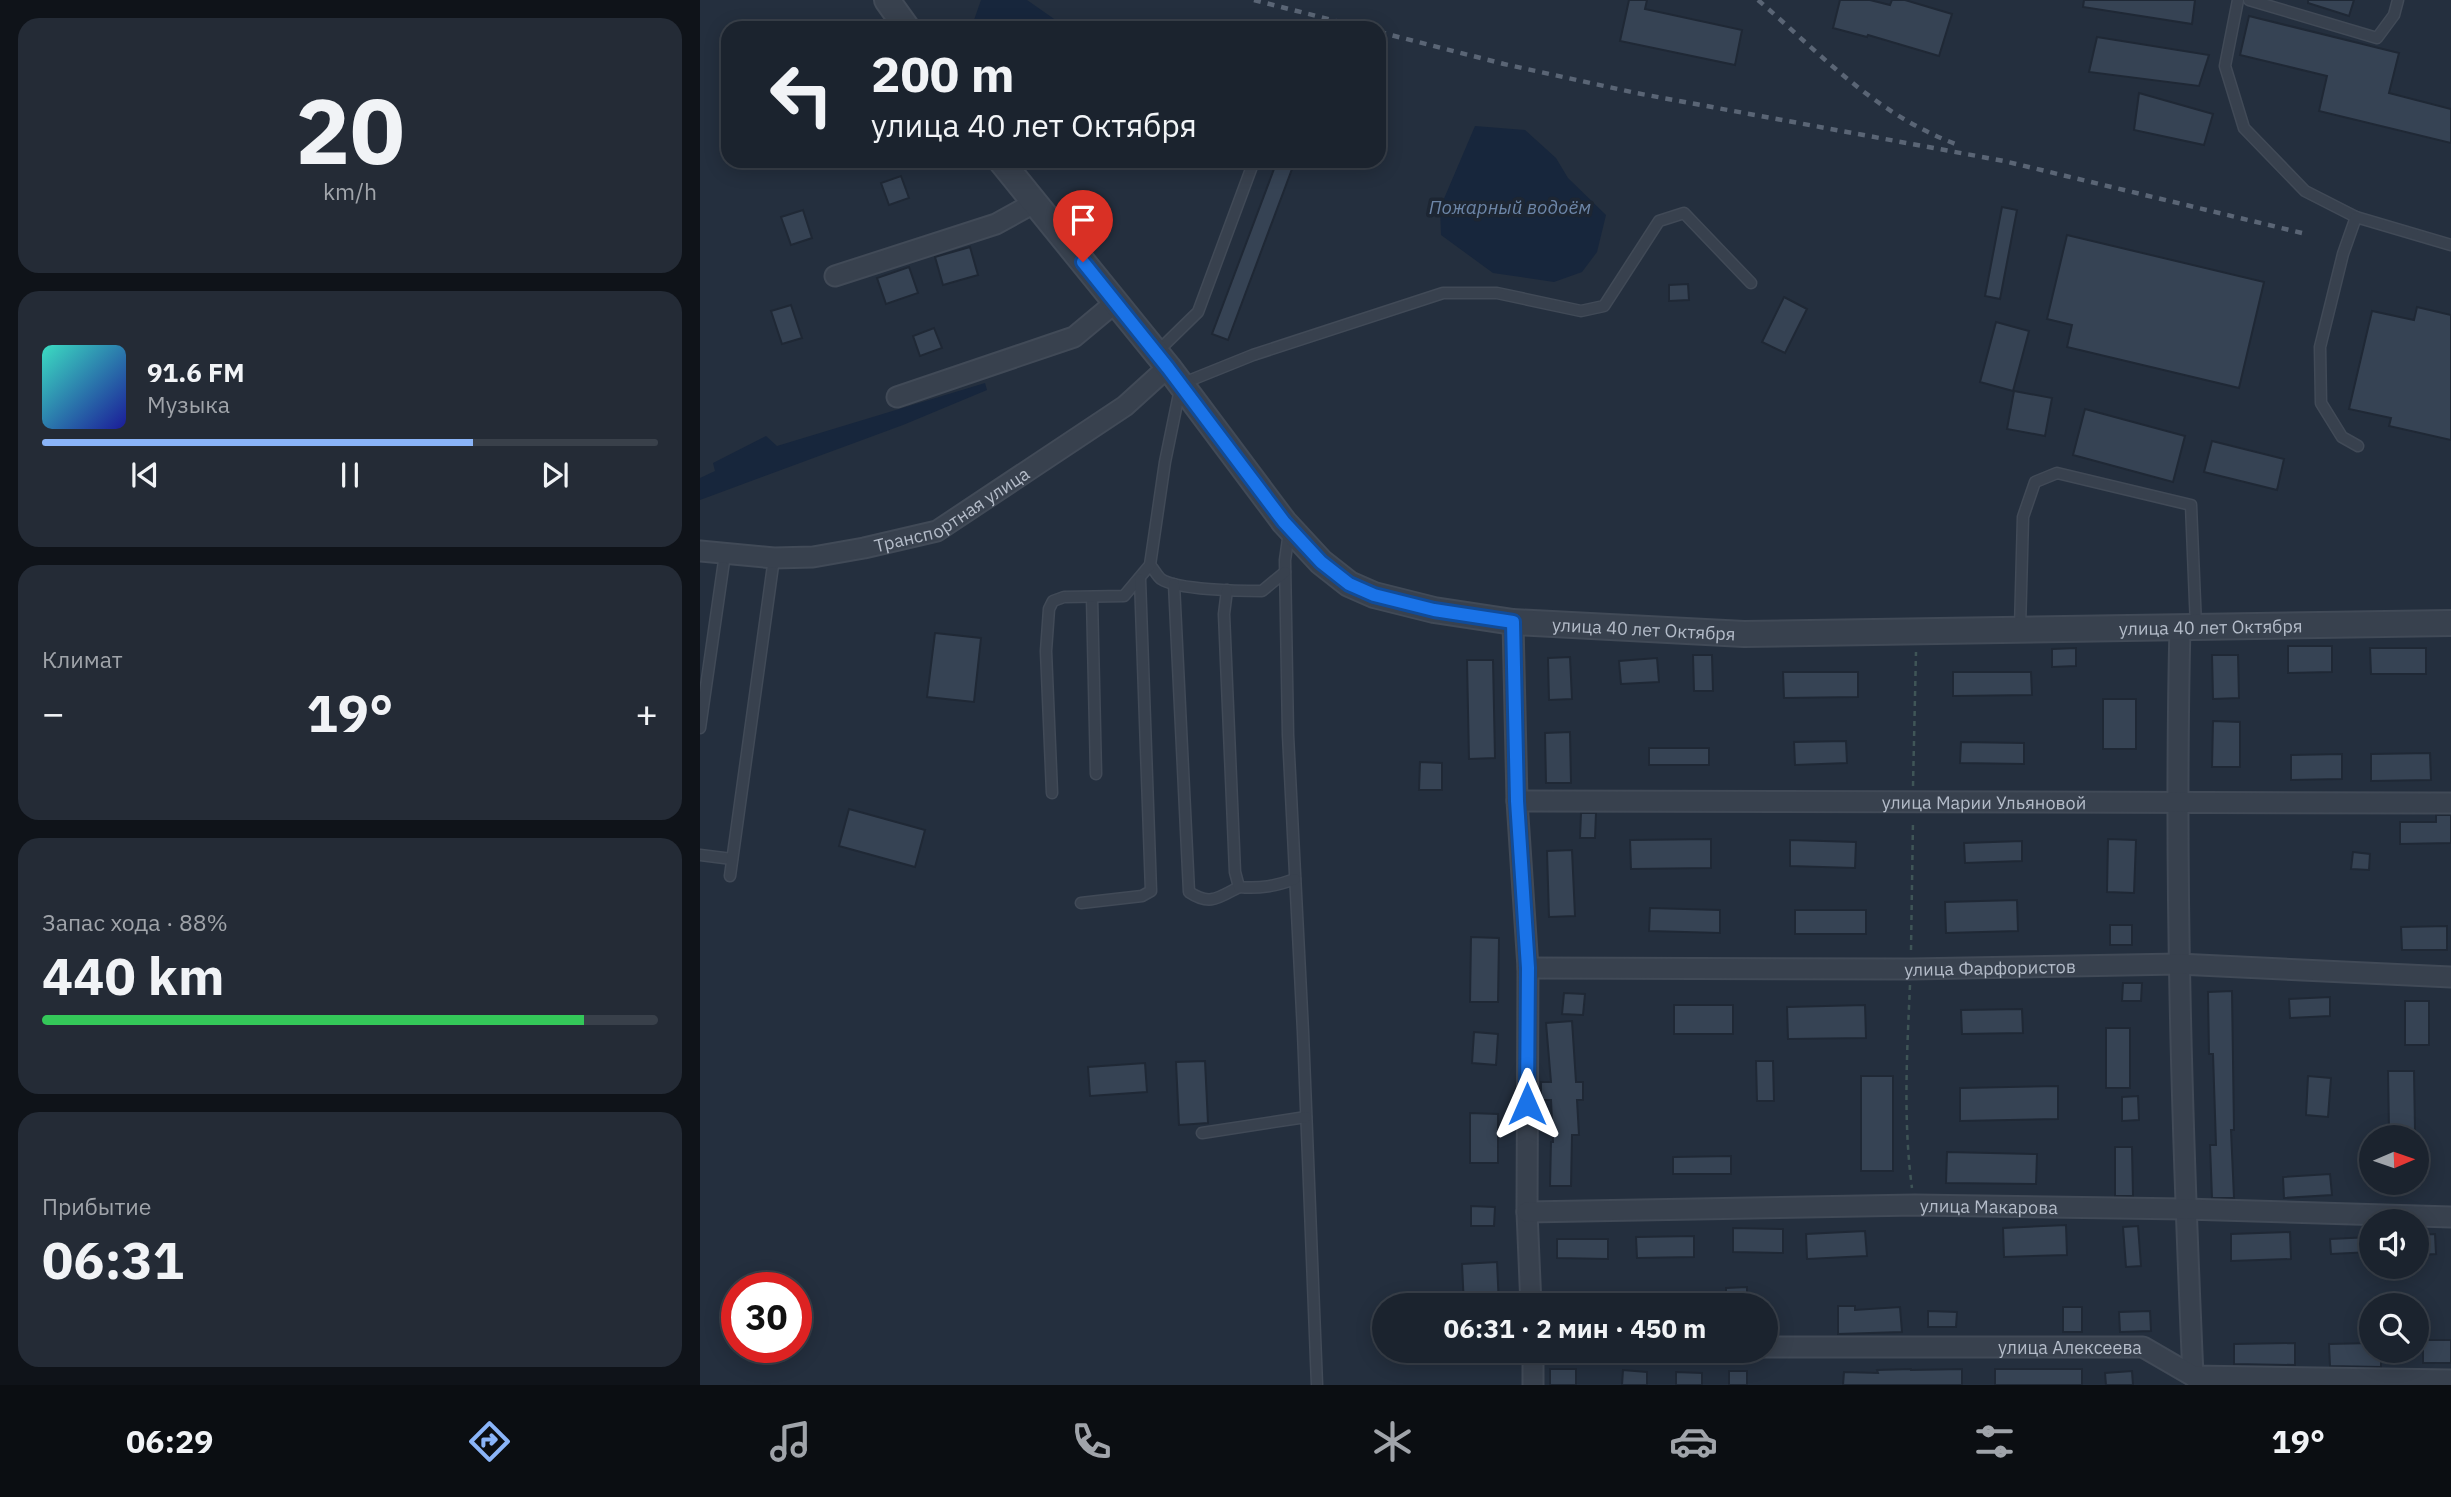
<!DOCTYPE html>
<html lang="ru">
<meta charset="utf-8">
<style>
:root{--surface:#1b232e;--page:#242b36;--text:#f1f3f6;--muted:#a0a4aa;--line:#39404a;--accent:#8ab4f8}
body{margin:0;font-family:"IBM Plex Sans",sans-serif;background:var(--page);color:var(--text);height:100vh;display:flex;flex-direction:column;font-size:26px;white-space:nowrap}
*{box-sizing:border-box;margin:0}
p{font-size:23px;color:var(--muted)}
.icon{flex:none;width:38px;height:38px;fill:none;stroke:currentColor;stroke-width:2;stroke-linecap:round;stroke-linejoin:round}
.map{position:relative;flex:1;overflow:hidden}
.side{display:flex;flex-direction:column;gap:18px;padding:18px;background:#0f1319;width:700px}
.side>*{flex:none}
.guide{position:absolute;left:21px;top:21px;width:665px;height:147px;border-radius:21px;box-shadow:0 4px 18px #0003,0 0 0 2px var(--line);background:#1b232e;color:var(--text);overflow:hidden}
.needle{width:46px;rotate:88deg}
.controls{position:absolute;left:1659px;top:1125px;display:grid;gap:14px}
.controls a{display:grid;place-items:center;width:70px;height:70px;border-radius:50%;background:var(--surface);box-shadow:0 4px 18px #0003,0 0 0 2px var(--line);font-size:35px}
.speed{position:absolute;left:21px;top:1272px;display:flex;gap:14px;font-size:35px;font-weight:700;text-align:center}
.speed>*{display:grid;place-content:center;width:91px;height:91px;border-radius:50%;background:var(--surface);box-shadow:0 4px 18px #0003,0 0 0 2px var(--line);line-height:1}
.speed .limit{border:10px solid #d22;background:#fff;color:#111}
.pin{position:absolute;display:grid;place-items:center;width:60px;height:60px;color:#fff;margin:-72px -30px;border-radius:50% 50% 50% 0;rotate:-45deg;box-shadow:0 0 7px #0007}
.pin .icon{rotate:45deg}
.me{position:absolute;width:77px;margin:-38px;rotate:0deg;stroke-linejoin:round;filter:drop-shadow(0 0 5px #0008)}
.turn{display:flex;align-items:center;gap:24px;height:147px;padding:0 35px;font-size:32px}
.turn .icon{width:91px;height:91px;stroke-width:2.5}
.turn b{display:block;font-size:49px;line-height:60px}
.big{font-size:52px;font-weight:700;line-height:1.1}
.side .widget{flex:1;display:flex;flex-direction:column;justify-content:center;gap:10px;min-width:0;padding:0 24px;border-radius:21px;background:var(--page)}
.side .dial{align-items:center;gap:0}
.dial b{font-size:91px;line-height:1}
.song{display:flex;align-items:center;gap:21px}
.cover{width:84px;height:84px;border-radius:10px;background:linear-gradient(135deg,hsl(170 70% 55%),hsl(240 70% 35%))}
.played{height:7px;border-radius:4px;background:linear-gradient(90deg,var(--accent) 70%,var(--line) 70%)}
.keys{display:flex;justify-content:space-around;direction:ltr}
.heat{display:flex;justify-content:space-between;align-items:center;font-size:38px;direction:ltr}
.charge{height:10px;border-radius:5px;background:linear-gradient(90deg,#34c759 88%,var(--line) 0)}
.trip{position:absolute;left:672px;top:1293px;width:406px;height:70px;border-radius:35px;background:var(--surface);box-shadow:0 4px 18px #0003,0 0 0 2px var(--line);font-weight:700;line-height:70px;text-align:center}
.dock{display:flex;height:112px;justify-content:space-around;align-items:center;background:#0b0e12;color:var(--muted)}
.dock .icon{width:49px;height:49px}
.dock .selected{color:var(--accent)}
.dock b{font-size:32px;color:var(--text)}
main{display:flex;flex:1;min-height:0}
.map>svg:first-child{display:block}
</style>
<main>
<section class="side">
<div class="widget dial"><b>20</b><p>km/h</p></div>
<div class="widget">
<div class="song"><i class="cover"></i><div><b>91.6 FM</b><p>Музыка</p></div></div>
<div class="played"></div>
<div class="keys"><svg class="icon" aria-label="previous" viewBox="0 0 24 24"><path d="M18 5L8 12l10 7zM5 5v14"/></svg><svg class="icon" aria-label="pause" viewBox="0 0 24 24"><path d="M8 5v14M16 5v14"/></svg><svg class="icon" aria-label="next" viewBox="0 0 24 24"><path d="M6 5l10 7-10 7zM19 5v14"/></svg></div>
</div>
<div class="widget"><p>Климат</p>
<div class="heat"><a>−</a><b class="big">19°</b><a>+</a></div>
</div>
<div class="widget"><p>Запас хода · 88%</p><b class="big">440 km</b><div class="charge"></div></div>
<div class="widget"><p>Прибытие</p><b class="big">06:31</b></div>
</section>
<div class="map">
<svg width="1751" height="1385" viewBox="0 0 1751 1385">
<rect width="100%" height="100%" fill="#242f3e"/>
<g fill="#17263c">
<path d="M 281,0 L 327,0 L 367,28 L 289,28 L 274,20 Z"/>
<path d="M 775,126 L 825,130 L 856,158 L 868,178 L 906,215 L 897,252 L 882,272 L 854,282 L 793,273 L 741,235 L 740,208 Z"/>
<path d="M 285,383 L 287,390 L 203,425 L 0,500 L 0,478 L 15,471 L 13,463 L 66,436 L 77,446 Z"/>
</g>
<g fill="#364354" stroke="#1f2835" stroke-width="2">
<path d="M 929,0 L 947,0 L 945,9 L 1042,30 L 1035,65 L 920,41 Z"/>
<path d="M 1140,0 L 1170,0 L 1190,5 L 1192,0 L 1205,0 L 1252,14 L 1239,56 L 1168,35 L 1167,37 L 1133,28 Z"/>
<path d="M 1384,0 L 1495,0 L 1492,24 L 1383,7 Z"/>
<path d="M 1608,0 L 1654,0 L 1649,16 L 1608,3 Z"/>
<path d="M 1549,16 L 1699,53 L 1689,93 L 1751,109 L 1751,143 L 1619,111 L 1627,76 L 1540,55 Z"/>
<path d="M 1397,37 L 1509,55 L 1499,86 L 1389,72 Z"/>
<path d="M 1439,93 L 1513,114 L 1504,145 L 1434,130 Z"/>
<path d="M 577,161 L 595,161 L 528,340 L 512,334 Z"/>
<path d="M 201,176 L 209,198 L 189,205 L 181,183 Z"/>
<path d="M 1302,207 L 1317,210 L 1300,299 L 1285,296 Z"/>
<path d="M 103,210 L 112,238 L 91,245 L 81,217 Z"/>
<path d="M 1367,235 L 1564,282 L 1539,388 L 1367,347 L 1372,325 L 1347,319 Z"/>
<path d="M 270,247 L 278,275 L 243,285 L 235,257 Z"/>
<path d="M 209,267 L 218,293 L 186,304 L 177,278 Z"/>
<path d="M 988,284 L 989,300 L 969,301 L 969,285 Z"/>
<path d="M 1084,297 L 1107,309 L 1085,353 L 1062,342 Z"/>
<path d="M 91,305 L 102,338 L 82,344 L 71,311 Z"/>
<path d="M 1717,307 L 1751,315 L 1751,440 L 1689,426 L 1691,418 L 1649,409 L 1672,311 L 1714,320 Z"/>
<path d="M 1296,322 L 1329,331 L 1313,391 L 1280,382 Z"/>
<path d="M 234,328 L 242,348 L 220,356 L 213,336 Z"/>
<path d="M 1314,391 L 1352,398 L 1345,436 L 1307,429 Z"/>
<path d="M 1385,409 L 1485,436 L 1473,482 L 1373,455 Z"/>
<path d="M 1512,441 L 1584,459 L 1577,490 L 1504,472 Z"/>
<path d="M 235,633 L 281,638 L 274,702 L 227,697 Z"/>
<path d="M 1588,646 L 1632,646 L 1632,672 L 1588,673 Z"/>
<path d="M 1376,648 L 1376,666 L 1352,667 L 1352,649 Z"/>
<path d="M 1670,648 L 1726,648 L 1726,674 L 1671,674 Z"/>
<path d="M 993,655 L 1012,655 L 1013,691 L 994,691 Z"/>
<path d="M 1512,655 L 1538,655 L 1539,698 L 1513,699 Z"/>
<path d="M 870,657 L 872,699 L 849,700 L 848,658 Z"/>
<path d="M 957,658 L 959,682 L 921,684 L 919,661 Z"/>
<path d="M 767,660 L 793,660 L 795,758 L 769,759 Z"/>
<path d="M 1083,672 L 1158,672 L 1158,697 L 1084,698 Z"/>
<path d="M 1253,672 L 1331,672 L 1332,695 L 1253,696 Z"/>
<rect x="1403" y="699" width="33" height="50"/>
<path d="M 1513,721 L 1540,722 L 1540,767 L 1512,767 Z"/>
<path d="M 870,732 L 871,783 L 846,783 L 845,733 Z"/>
<path d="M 1146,741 L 1147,763 L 1095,765 L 1094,742 Z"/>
<path d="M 1261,742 L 1324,743 L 1324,764 L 1260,763 Z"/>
<rect x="949" y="748" width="60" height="17"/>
<path d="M 1730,753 L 1731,780 L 1671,781 L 1671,754 Z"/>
<path d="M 1642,754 L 1642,779 L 1591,780 L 1591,755 Z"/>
<path d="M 720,762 L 742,763 L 742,790 L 719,790 Z"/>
<path d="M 149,809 L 225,830 L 215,867 L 139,846 Z"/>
<path d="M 881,813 L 896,813 L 895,838 L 880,838 Z"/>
<path d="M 1736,815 L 1751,815 L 1751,843 L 1700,844 L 1700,822 L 1736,822 Z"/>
<path d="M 1011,839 L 1011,868 L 931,869 L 930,840 Z"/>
<path d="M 1408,839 L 1436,840 L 1434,893 L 1407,892 Z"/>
<path d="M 1090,840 L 1156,842 L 1155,868 L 1090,866 Z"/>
<path d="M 1322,841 L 1322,861 L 1265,863 L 1264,843 Z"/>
<path d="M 872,850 L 875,916 L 849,917 L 847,851 Z"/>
<path d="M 1653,852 L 1670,854 L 1669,870 L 1651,869 Z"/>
<path d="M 1317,900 L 1318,931 L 1246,933 L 1245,902 Z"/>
<path d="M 950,908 L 1020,910 L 1020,933 L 949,931 Z"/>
<rect x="1095" y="910" width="71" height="24"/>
<rect x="1410" y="925" width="22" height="20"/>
<path d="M 1747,926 L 1747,950 L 1702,950 L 1701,927 Z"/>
<path d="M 771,937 L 799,938 L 798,1002 L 770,1002 Z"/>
<path d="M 1423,983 L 1442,983 L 1441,1001 L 1422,1001 Z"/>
<path d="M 1532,991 L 1534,1130 L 1531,1130 L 1534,1198 L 1512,1198 L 1510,1145 L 1516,1145 L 1513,1054 L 1509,1054 L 1508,992 Z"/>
<path d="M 864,993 L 885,994 L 883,1015 L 862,1014 Z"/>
<path d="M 1630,997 L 1630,1016 L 1590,1018 L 1589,999 Z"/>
<rect x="1705" y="1001" width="24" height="44"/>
<rect x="974" y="1005" width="59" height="29"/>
<path d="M 1165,1005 L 1166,1038 L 1088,1039 L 1087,1007 Z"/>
<path d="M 1322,1009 L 1323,1033 L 1262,1034 L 1261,1010 Z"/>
<path d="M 872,1021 L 876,1082 L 883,1082 L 883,1100 L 877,1100 L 879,1135 L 872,1135 L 871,1186 L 850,1186 L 851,1142 L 853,1142 L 851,1100 L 841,1100 L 841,1082 L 851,1082 L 846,1023 Z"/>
<rect x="1406" y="1028" width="24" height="60"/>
<path d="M 774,1032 L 798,1034 L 796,1065 L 772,1063 Z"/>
<path d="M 505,1061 L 508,1123 L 479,1125 L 476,1062 Z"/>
<path d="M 1056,1061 L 1073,1061 L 1074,1101 L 1057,1101 Z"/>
<path d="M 445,1063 L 447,1092 L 390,1096 L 388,1067 Z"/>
<path d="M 1688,1071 L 1714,1071 L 1715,1130 L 1689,1130 Z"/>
<rect x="1161" y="1076" width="32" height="95"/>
<path d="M 1608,1076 L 1631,1078 L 1628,1117 L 1606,1115 Z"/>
<path d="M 1358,1086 L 1358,1119 L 1260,1121 L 1260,1088 Z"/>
<path d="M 1438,1096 L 1439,1120 L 1422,1121 L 1422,1097 Z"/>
<path d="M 770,1113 L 798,1114 L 798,1163 L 770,1163 Z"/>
<path d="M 1415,1147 L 1432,1147 L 1433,1196 L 1415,1196 Z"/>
<path d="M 1247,1152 L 1337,1154 L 1336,1184 L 1246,1183 Z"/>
<path d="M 1031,1156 L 1031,1174 L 973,1174 L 973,1157 Z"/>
<path d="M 1630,1174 L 1632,1195 L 1584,1198 L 1583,1177 Z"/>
<path d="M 771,1206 L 795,1207 L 794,1226 L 771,1226 Z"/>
<path d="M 1366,1225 L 1367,1255 L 1304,1257 L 1303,1228 Z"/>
<path d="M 1438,1226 L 1441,1266 L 1426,1267 L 1423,1227 Z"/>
<path d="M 1033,1228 L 1083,1229 L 1083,1253 L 1033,1252 Z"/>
<path d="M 1165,1231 L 1167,1256 L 1107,1259 L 1106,1234 Z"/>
<path d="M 1590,1232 L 1591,1259 L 1531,1261 L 1531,1234 Z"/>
<path d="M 1735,1234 L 1736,1254 L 1717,1255 L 1717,1235 Z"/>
<path d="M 994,1236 L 994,1257 L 937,1258 L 936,1237 Z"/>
<path d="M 1671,1237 L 1671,1252 L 1631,1254 L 1630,1239 Z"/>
<path d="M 857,1239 L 908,1239 L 908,1259 L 857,1258 Z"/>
<path d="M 797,1262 L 799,1306 L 764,1306 L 762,1264 Z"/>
<path d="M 1047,1287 L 1047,1306 L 1026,1306 L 1026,1288 Z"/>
<path d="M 1138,1306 L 1155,1306 L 1155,1310 L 1200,1307 L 1202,1332 L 1138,1334 Z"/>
<rect x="1363" y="1307" width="19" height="25"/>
<path d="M 1228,1311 L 1257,1312 L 1256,1327 L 1228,1327 Z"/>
<path d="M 1450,1311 L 1451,1331 L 1420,1332 L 1419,1312 Z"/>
<rect x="1723" y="1340" width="28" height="23"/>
<path d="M 1595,1343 L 1595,1365 L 1534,1364 L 1534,1344 Z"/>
<path d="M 1671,1343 L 1671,1351 L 1681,1351 L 1681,1367 L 1630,1366 L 1629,1344 Z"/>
<rect x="850" y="1369" width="26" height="16"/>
<path d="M 1211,1369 L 1211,1370 L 1262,1369 L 1262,1385 L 1143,1385 L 1144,1372 L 1178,1373 L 1177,1370 Z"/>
<rect x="1295" y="1369" width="87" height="16"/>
<path d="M 923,1370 L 947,1372 L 947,1385 L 922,1385 Z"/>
<rect x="1029" y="1371" width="18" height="14"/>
<path d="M 1432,1371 L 1433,1385 L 1406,1385 L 1405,1373 Z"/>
<path d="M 976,1372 L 1002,1373 L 1002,1385 L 976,1385 Z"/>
</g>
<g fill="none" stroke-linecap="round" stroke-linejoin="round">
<g stroke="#414a57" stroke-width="13">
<g id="service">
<path d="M 1538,0 L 1525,66 L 1544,128 L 1605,191 L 1656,217"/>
<path d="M 1549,0 L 1677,38 L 1694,15 L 1698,0"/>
<path d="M 456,353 L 498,312 L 554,161"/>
<path d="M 1658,446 L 1642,437 L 1621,403 L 1620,347 L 1643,254 L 1656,217 L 1751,245"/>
<path d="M 589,532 L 585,560 L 588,735 L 603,1032 L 617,1385"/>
<path d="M 450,565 C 454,569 457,576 461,579 C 477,590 541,591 562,591 L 585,572"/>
<path d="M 474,584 L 489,892 C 510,906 518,898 539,887"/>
<path d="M 527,590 L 524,614 L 535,872 L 539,887 C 560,889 576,886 595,879"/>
<path d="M 392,597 L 396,774"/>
<path d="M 1320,628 L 1323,517 L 1335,482 L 1357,473 L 1491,505 L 1496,626"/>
<path d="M 0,728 L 25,554"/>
<path d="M 352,793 L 346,651 L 349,609 L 353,601 L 364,597 L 424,596 L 450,565 L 465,462 L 481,384 L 553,355 L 743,293 L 797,293 L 881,311 L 904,306 L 959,221 L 984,213 L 1051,283"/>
<path d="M 0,855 L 32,859"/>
<path d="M 30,876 L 74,558"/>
<path d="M 381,903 L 442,896 L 451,891 L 440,579"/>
<path d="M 502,1133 L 606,1117"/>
</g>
</g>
<g stroke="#414a57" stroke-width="23">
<g id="minor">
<path d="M 135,276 L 296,224 L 334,203"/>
<path d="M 197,397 L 374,337 L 416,302"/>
<path id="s1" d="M 0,551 L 74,558 L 113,557 L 164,548 L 237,531 L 425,406 L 468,367"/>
<path d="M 813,622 L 817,801 L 828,968 L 827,1212 L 831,1306"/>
<path d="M 1480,626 C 1474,876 1482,1126 1493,1376"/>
<path id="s2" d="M 817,801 L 1751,803"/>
<path id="s3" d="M 828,968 L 1211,969 L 1478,964 L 1751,977"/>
<path id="s4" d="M 827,1212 L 1215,1205 L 1485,1209 L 1751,1217"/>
<path id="s5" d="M 1066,1347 L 1443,1347 L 1493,1376 L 1751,1380"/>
<path d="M 833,1351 L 833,1385"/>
</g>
</g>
<g stroke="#414a57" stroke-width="28">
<g id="tertiary">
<path d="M 187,0 L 207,28"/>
<path id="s6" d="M 301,161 L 468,367 L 584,522 L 621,562 L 649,584 L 674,595 L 734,610 L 813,622 L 1044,634 L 1751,623"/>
</g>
</g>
<g stroke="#3f5557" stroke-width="2.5" stroke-dasharray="5 5" stroke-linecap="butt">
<path d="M 1213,786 L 1216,652"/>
<path d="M 1211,950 L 1213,820"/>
<path d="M 1210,985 C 1207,1052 1203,1121 1212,1188"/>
</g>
<use href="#service" stroke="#38414e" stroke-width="10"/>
<use href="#minor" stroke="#38414e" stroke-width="19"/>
<use href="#tertiary" stroke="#38414e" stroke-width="24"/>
<g stroke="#5a6575" stroke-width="4.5" stroke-dasharray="7 7" stroke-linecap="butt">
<path d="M 554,0 L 663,28"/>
<path d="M 1058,0 C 1124,57 1177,116 1261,146"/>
<path d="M 679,32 L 804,64 L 936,93 L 1304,161 L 1602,233"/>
</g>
</g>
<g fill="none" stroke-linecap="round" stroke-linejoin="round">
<g stroke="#114b97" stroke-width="18">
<path id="route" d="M 383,262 L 468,368 L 584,522 L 621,562 L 649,584 L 674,595 L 734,610 L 813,622 L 817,801 L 828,968 L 827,1104"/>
</g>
<use href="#route" stroke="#1a73e8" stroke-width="12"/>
</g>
<g text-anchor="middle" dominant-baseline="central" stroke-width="7" stroke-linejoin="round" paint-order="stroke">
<g font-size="18" fill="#b4bcc9" stroke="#1d2633">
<text stroke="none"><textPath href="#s1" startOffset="262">Транспортная улица</textPath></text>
<text stroke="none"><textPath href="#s6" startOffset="1416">улица 40 лет Октября</textPath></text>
<text stroke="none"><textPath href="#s6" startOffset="849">улица 40 лет Октября</textPath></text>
<text stroke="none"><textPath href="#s2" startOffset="467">улица Марии Ульяновой</textPath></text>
<text stroke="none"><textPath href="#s3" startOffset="462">улица Фарфористов</textPath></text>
<text stroke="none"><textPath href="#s4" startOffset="462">улица Макарова</textPath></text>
<text stroke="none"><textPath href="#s5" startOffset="304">улица Алексеева</textPath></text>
</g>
<g font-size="19" font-style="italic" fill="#6d86a8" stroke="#1d2633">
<text x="810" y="207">Пожарный водоём</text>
</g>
</g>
</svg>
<div class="controls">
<a><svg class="needle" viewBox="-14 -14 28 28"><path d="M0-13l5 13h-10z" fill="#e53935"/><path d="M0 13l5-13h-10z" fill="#a0a4aa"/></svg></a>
<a><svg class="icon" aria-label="sound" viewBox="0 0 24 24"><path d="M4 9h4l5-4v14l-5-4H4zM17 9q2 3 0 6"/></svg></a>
<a><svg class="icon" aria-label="search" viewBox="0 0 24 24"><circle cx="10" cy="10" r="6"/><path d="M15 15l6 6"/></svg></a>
</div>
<div class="speed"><div class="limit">30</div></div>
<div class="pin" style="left:383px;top:262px;background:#d93025"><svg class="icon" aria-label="arrive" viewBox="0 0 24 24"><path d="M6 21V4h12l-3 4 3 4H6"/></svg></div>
<svg class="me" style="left:827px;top:1104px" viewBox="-20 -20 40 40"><path d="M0-17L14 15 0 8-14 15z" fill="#1a73e8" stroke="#fff" stroke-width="4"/></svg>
<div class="trip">06:31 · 2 мин · 450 m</div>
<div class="guide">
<div class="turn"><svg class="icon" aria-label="left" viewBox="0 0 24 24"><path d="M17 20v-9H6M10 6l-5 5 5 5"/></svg><div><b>200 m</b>улица 40 лет Октября</div></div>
</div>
</div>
</main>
<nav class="dock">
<b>06:29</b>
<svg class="icon selected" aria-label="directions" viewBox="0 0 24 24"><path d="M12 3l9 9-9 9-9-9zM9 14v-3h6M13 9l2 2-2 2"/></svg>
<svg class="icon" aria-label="music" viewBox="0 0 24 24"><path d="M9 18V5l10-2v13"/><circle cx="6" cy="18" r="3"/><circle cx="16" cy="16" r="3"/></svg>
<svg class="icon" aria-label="phone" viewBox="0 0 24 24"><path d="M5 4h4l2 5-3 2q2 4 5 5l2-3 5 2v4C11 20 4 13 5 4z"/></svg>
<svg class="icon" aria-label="climate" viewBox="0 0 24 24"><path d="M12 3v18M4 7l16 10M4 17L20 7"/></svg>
<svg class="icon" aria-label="car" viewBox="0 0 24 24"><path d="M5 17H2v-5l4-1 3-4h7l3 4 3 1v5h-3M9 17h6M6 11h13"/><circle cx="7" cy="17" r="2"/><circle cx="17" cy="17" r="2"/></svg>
<svg class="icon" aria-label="filters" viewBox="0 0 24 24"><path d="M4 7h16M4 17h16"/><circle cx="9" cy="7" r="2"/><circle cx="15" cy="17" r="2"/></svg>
<b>19°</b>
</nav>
